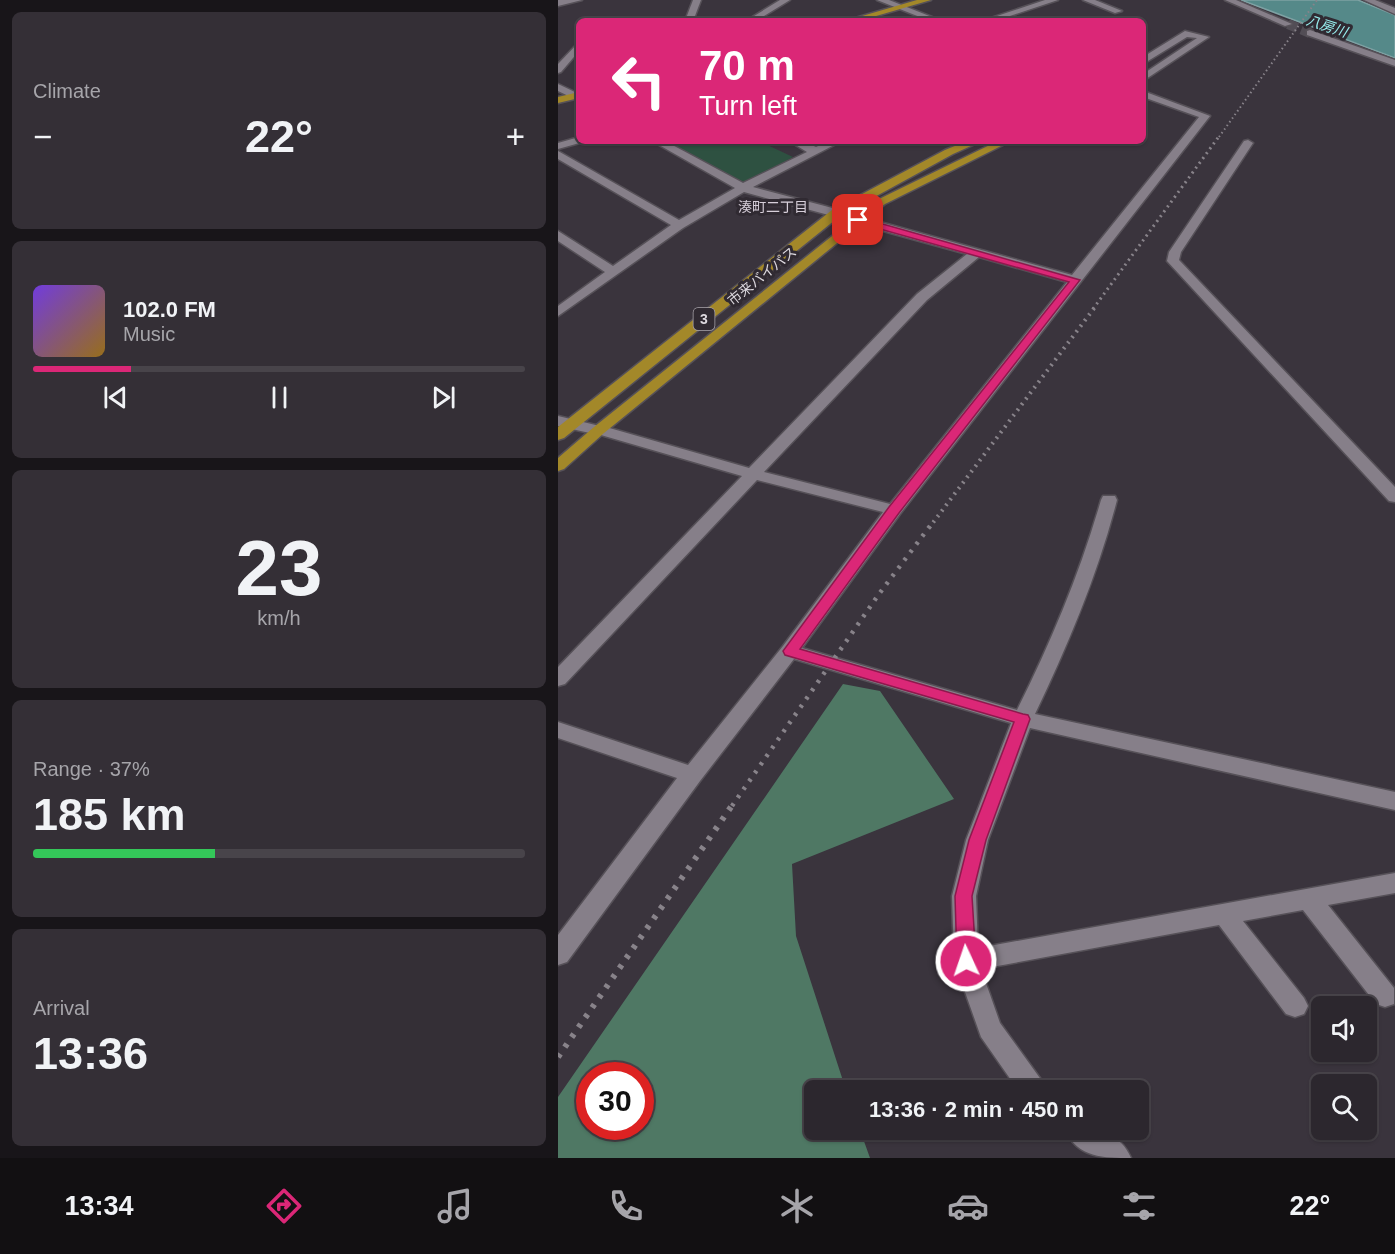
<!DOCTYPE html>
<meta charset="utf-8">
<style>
:root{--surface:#2c272e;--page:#342f36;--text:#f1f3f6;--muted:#a6a5aa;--line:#48444a;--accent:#db2777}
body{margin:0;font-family:Helvetica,"Noto Sans JP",sans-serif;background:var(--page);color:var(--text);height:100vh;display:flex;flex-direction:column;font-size:22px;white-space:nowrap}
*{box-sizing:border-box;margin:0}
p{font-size:20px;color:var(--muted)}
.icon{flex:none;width:33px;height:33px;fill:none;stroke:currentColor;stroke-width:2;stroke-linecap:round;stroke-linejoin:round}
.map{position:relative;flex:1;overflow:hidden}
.panel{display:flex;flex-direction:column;gap:12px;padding:12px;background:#181519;width:558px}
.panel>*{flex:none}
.banner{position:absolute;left:18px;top:18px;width:570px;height:126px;border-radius:9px;box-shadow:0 2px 4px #0004,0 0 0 2px var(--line);background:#db2777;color:#fff;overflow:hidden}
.fabs{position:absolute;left:753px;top:996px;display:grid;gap:12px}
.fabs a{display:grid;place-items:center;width:66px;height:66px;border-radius:9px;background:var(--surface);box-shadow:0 2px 4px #0004,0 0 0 2px var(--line);font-size:30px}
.speed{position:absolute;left:18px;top:1062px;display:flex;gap:12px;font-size:30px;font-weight:700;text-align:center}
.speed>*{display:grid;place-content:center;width:78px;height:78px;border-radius:50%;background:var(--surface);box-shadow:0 2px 4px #0004,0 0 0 2px var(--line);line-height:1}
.speed .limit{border:9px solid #d22;background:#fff;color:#111}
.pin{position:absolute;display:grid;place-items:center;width:51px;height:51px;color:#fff;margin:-26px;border-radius:12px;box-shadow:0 3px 9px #0006}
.me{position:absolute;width:66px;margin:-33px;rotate:357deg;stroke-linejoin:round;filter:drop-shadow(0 0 4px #0008)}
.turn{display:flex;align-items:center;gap:21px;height:126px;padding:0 24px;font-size:27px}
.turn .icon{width:78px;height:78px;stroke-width:2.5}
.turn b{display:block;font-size:42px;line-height:51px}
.big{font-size:45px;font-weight:800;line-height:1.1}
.panel .widget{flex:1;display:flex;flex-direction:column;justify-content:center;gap:9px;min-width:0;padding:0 21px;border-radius:9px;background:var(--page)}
.panel .dial{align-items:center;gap:0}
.dial b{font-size:78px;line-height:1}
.song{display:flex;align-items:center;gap:18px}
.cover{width:72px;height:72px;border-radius:9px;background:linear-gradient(135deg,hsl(260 70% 55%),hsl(40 70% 35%))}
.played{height:6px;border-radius:3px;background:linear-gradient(90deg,var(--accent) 20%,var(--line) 20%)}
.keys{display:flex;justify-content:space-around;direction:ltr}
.heat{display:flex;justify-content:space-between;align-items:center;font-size:33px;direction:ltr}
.charge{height:9px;border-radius:4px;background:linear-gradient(90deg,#34c759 37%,var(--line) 0)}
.trip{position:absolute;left:246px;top:1080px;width:345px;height:60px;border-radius:9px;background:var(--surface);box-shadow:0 2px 4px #0004,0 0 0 2px var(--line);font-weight:800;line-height:60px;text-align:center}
.tab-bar{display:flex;height:96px;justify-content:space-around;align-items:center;background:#121012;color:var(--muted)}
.tab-bar .icon{width:42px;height:42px}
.tab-bar .selected{color:var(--accent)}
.tab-bar b{font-size:27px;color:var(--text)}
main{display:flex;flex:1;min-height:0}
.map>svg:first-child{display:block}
</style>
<main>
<section class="panel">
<div class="widget"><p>Climate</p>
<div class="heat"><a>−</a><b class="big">22°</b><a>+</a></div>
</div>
<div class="widget">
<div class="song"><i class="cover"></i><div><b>102.0 FM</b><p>Music</p></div></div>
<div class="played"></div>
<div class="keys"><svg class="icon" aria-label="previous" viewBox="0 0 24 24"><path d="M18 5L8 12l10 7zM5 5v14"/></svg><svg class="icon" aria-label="pause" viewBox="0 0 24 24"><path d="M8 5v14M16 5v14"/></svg><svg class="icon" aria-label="next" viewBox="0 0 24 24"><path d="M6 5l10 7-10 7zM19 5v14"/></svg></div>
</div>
<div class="widget dial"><b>23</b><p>km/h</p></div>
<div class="widget"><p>Range · 37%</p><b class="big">185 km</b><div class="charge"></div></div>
<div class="widget"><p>Arrival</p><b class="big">13:36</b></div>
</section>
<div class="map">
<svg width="837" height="1158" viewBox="0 0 837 1158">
<rect width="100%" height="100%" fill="#3a343d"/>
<path fill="#2e5141" d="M 105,141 L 201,141 L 235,157 L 186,185 Z"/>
<path fill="#4f7864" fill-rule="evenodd" d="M 285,684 L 322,691 L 396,799 L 234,864 L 238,936 L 288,1090 L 256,1090 L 256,1130 L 302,1130 L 312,1158 L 0,1158 L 0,1097 ZM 32,1076 L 82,1076 L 82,1126 L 32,1126 Z"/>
<path fill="#558989" stroke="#7ea1a3" stroke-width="1.5" d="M 683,0 L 800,0 L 837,15 L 837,58 Z"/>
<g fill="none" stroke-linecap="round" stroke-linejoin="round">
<path stroke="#524d55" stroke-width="10" stroke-dasharray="10 4.5" stroke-linecap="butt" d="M 730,24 L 752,33"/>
<g stroke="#565158" stroke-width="3">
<g id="street">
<path d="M 135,0 L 143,0 L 135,21 L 127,21 Z"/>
<path d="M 222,0 L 232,0 L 198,21 L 188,21 Z"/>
<path d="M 487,0 L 500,0 L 437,21 L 424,21 Z"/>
<path d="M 525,0 L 537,0 L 564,11 L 557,13 Z"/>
<path d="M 667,0 L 678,0 L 734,24 L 727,26 Z"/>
<path d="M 806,0 L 817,0 L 837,8 L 837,14 Z"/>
<path d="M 752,30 L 837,60 L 837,66 L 749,35 L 749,31 Z"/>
<path d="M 21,42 L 21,51 L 3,72 L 0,73 L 0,64 Z"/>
<path d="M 0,84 L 21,94 L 21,101 L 0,91 Z"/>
<path d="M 585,91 L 652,116 L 342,514 L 244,648 L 459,710 C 493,642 522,573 543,500 L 545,496 L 557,496 L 559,500 C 540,574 510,645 477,714 L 837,792 L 837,810 L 472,728 L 430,840 L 418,896 L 420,948 L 837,873 L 837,893 L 770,905 L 836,988 L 836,1004 L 827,1007 L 818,1004 L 745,910 L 685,921 L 746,998 L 750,1006 L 746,1014 L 737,1017 L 728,1014 L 661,925 L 423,969 L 442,1023 L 484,1081 L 488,1090 L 460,1090 L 423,1037 L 396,961 L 394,896 L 408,840 L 453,723 L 236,659 L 142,781 L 9,962 L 0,965 L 0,935 L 119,778 L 0,738 L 0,722 L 130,765 L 225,646 L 325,512 L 199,480 L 7,684 L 0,686 L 0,667 L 184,476 L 36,433 L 33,430 L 41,425 L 191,468 L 359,294 L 409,254 L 296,223 L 296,217 L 304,217 L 514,275 L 641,117 L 585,97 ZM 421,257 L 509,282 L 332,504 L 206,472 L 369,300 Z"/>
<path d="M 21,137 L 21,141 L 25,142 L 0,149 L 0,143 Z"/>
<path d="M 94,141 L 107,141 L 185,183 L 249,152 L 231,141 L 245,141 L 258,147 L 271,141 L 284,141 L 195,187 L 282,210 L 284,213 L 278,217 L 186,192 L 125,228 L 0,316 L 0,306 L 47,272 L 0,241 L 0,231 L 55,266 L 113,225 L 0,159 L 0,151 L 121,220 L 177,188 Z"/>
<path d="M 507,1130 C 533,1127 561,1130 573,1158 C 546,1158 520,1158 507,1130 Z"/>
</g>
</g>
<g stroke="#565158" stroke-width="3">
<g id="secondary">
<path d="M 0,0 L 24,0 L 0,6 Z"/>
<path d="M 319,0 L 331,0 L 384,21 L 372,21 Z"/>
<path d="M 627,31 L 651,37 L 585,81 L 585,74 L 639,38 L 629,37 L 585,64 L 585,57 Z"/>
<path d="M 690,140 L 695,143 L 623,252 L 621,260 L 837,487 L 837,502 L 831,501 L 609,261 L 611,252 L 686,141 Z"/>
<path d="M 0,416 L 46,427 L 49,430 L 41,435 L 0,426 Z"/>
</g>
</g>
<g stroke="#565158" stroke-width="3">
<g id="highway">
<path d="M 359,0 L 373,0 L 301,21 L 287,21 Z"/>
<path d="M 21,92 L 21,98 L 0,103 L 0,97 Z"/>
<path d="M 409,141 L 424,141 L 395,154 L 282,216 L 6,438 L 0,440 L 0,427 L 274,210 L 387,150 Z"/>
<path d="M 440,141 L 453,141 L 327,204 L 46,433 L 6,469 L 0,471 L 0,458 L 36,427 L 319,200 Z"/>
</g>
</g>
<use href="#street" fill="#867f89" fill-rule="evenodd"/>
<use href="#secondary" fill="#867f89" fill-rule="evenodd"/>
<use href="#highway" fill="#a38829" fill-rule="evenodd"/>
<path stroke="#88838a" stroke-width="2" stroke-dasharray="1.5 3" stroke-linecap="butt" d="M 661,137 L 759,0"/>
<path stroke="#88838a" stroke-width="3" stroke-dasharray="2 4" stroke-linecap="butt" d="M 535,309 L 662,135"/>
<path stroke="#88838a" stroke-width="4" stroke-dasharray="2 5" stroke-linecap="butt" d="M 371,528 L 537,307"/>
<path stroke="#88838a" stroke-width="4.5" stroke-dasharray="3 7" stroke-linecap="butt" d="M 174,806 L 321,594 L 372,526"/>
<path stroke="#88838a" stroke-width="6" stroke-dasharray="4 8" stroke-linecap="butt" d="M 0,1057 L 175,804"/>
</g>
<path fill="#db2777" stroke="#8e194d" stroke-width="1.5" d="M 300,217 L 522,280 L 341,513 L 242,649 L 465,714 L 470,715 L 472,719 L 428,840 L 414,896 L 418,961 L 415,967 L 408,969 L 402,967 L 399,961 L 397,896 L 411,840 L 456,722 L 227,655 L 225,651 L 331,507 L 511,282 L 297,222 L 296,220 Z"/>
<g text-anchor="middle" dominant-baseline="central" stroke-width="6" stroke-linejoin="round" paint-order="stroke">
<g font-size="14" font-style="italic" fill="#98f0f0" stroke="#302a32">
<text transform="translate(769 26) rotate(18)">八房川</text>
</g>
<g font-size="14" fill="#d7cfda" stroke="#302a32">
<text x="215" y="207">湊町二丁目</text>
</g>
<g font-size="14" fill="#ddd9df" stroke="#302a32">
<text transform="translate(204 276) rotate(-39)">市来バイパス</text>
</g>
<rect fill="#302a32" stroke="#a9a4ab" stroke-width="1.5" x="135.5" y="308" width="21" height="22" rx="4.5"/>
<g font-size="14" font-weight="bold" fill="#ddd9df">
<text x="146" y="319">3</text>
</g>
</g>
</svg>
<div class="fabs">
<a><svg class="icon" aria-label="sound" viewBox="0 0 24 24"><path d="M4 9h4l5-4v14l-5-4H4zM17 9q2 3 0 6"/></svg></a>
<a><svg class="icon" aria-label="search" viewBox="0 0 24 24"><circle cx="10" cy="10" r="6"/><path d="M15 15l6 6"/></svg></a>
</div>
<div class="speed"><div class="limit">30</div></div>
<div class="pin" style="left:300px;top:220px;background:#d93025"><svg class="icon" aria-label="arrive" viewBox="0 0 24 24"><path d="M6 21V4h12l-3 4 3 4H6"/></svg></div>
<svg class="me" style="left:408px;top:961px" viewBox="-20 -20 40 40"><circle r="17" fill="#db2777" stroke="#fff" stroke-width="3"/><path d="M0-11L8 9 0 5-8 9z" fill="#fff"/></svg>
<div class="trip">13:36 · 2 min · 450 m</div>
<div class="banner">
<div class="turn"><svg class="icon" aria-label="left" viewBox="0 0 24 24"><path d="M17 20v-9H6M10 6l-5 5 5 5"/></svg><div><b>70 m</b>Turn left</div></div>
</div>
</div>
</main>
<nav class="tab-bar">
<b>13:34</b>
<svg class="icon selected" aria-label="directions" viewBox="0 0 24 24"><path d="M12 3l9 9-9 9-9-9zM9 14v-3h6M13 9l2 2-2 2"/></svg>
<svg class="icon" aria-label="music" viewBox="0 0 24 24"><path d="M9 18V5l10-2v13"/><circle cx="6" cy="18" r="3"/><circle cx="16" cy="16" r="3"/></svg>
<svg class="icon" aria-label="phone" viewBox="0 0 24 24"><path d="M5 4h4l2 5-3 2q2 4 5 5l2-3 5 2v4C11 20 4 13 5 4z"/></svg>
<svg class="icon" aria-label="climate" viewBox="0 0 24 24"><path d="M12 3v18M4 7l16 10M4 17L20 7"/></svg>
<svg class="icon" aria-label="car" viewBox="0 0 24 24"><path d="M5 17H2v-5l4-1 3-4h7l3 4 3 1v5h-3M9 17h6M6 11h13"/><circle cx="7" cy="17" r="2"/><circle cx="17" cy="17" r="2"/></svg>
<svg class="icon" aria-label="filters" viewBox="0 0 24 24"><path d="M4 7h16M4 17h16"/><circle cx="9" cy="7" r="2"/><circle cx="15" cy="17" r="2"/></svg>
<b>22°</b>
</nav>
